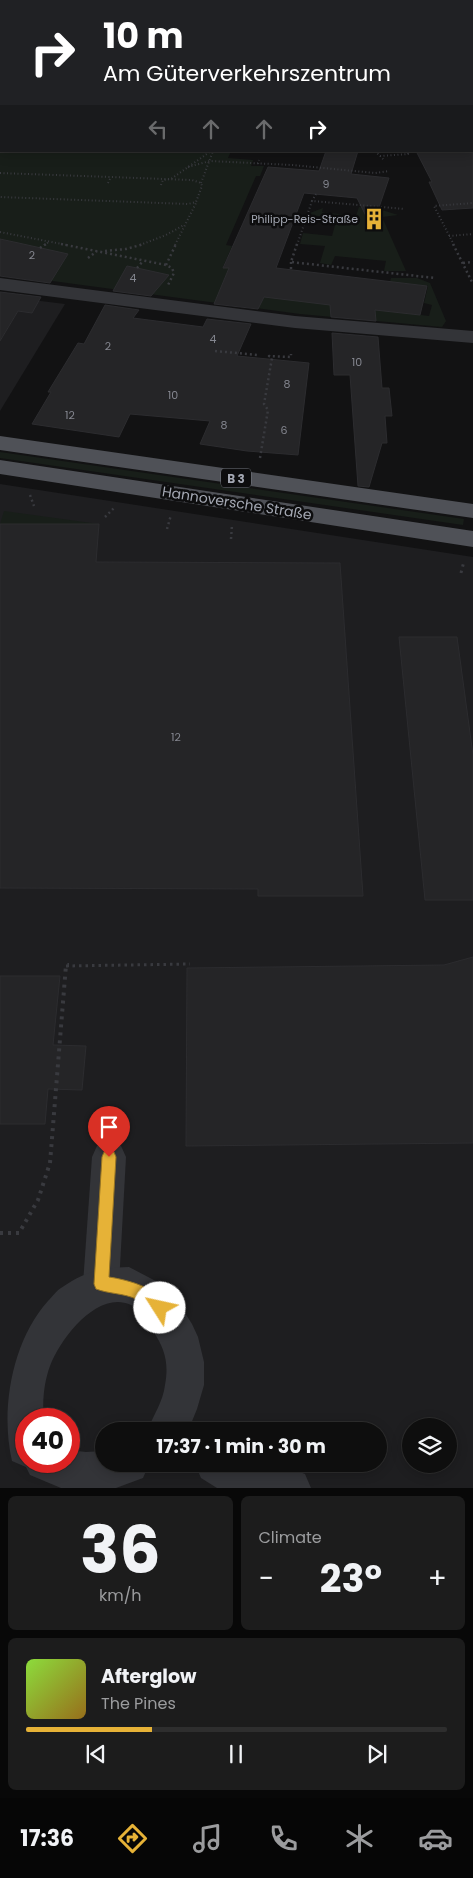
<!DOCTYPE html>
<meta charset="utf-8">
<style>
:root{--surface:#0e0e0e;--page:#1c1c1c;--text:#f1f3f6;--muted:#9b9c9e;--line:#2e2e2e;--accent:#e6b237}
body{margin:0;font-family:Poppins,sans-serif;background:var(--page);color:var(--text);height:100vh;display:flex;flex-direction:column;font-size:19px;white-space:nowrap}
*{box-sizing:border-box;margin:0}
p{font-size:16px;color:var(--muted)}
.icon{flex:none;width:28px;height:28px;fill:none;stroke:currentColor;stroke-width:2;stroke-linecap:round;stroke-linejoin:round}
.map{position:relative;height:1488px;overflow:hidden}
.panel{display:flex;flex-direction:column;gap:8px;padding:8px;background:#080808;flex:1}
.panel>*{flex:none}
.hud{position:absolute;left:0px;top:0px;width:474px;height:152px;box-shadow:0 2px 12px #0003,0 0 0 1px var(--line);background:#202124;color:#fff;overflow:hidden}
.buttons{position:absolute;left:402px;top:1418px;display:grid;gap:10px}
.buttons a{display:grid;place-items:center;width:55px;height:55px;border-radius:50%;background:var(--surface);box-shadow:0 2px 12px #0003,0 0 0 1px var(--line);font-size:25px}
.speed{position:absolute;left:15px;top:1408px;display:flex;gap:10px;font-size:25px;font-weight:700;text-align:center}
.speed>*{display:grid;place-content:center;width:65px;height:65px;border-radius:50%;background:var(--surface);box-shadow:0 2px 12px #0003,0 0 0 1px var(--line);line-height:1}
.speed .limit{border:8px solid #d22;background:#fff;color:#111}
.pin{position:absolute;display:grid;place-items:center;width:42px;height:42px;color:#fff;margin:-51px -21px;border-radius:50% 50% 50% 0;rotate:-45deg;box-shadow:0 0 5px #0007}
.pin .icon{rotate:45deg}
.me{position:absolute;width:55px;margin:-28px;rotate:305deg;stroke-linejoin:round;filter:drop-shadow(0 0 4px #0008)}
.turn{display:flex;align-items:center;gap:18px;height:105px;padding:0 20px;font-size:22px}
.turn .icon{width:65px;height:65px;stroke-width:2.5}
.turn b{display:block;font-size:35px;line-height:42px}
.lanes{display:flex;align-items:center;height:48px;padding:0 20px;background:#0003;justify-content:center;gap:25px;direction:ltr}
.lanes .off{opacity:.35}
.big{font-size:38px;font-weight:700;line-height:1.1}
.panel .tile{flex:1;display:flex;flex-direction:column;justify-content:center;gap:8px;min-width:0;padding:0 18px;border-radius:8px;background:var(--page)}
.panel .dial{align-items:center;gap:0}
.dial b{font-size:65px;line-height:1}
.song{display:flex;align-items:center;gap:15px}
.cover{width:60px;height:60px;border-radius:8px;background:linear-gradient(135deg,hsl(90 70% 55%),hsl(40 70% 35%))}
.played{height:5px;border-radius:2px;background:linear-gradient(90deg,var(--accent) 30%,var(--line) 30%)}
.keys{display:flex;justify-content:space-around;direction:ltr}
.heat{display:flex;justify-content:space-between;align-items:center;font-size:28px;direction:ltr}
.panel .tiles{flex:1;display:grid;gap:8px;grid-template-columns:1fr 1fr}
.tile:last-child{grid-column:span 2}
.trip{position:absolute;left:95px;top:1422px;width:292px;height:50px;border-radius:25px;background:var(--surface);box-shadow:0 2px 12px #0003,0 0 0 1px var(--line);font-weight:700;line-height:50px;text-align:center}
.dock{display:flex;height:80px;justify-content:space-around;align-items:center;background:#060606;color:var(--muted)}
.dock .icon{width:35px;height:35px}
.dock .current{color:var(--accent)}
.dock b{font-size:22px;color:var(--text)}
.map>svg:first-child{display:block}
</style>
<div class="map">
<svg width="473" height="1488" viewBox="0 0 473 1488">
<rect width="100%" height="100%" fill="#121213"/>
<g fill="#1e1e20" fill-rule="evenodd">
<path d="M 0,296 L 65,304 L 0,411 Z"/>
<path d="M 0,484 L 473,557 L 473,1488 L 0,1488 ZM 26,1419 L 69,1419 L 69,1461 L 26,1461 ZM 411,1426 L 449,1426 L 449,1464 L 411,1464 ZM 104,1431 L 379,1431 L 379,1464 L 104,1464 Z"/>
</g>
<g fill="#181e19">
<path d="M 0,55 L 1,151 L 231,151 L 228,158 L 253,160 L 251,166 L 264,166 L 260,176 L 256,176 L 226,245 L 232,246 L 223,267 L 229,268 L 220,290 L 429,316 L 432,305 L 424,303 L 428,286 L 390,282 L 391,278 L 417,278 L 430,283 L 446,321 L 442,327 L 300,314 L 0,274 Z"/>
<path d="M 359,207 L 382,210 L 398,215 L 382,217 L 406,271 L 384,271 L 386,261 L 335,256 L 331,265 L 320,263 L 325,246 L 300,244 L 303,233 L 332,236 L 337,218 L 309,215 L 310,213 L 323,208 L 322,212 L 356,216 Z"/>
<path d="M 0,452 L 464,519 L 463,525 L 0,458 Z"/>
<path d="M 4,511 L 99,524 L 0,524 Z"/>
</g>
<g fill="#252527" stroke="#2c2c2f">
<path d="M 326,151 L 358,151 L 351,174 L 389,178 L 372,228 L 357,198 L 304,193 L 276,268 L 427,286 L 420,315 L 375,310 L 376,321 L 331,317 L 330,305 L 264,297 L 258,309 L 214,304 L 229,268 L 223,268 L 268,167 L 319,171 Z"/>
<path d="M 416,151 L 473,151 L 473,208 L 442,210 L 429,182 L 432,182 Z"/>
<path d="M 0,239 L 14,242 L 68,254 L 50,283 L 0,276 Z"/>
<path d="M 127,266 L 137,268 L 169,275 L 151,296 L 113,291 Z"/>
<path d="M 0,292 L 41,297 L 32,313 L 18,311 L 0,341 Z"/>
<path d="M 105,305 L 139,310 L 133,318 L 203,327 L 207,319 L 251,324 L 237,356 L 309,363 L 298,455 L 247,451 L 200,444 L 210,421 L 130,414 L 119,437 L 32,424 L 51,392 L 48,392 L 78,343 L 84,344 Z"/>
<path d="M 332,333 L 378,337 L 382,388 L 389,388 L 392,416 L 385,416 L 387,443 L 382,443 L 369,487 L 358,486 L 350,375 L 334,375 Z"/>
<path d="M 0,524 L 99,524 L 96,562 L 340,563 L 363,896 L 258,896 L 258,889 L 0,888 Z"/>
<path d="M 399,637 L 457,637 L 473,755 L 473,900 L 425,900 Z"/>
<path d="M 473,957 L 473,1143 L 186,1146 L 187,968 L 444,965 Z"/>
<path d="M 0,976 L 60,976 L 53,1045 L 86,1046 L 82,1090 L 48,1089 L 45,1124 L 0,1124 Z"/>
</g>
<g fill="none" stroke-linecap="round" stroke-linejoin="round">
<g stroke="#393a3f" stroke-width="2" stroke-dasharray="1 2.5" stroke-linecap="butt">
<path d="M 81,0 L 93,1"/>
<path d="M 331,0 L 346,1"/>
<path d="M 408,1 L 411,0"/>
<path d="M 375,151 L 384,160"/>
<path d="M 380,156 L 408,154 L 407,151"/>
<path d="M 258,164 L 259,160"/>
<path d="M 188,167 L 210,161 L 292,165 L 375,173 L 389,171"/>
<path d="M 0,173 L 192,180 L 201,183 L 202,186 L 196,202 L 188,204 L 0,197"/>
<path d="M 108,183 L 111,177"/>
<path d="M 201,183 L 213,151"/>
<path d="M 161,185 L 163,180 L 171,179 L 211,151"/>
<path d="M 312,201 L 316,194"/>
<path d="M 289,219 L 305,221"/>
<path d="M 0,232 L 67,245"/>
<path d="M 449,236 L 473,234"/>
<path d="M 44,245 L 49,242"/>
<path d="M 140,245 L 166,235 L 184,225"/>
<path d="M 175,245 L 196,203"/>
<path d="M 297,245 L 312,201 L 405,209"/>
<path d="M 454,245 L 434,206 L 473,203"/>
</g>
<g stroke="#393a3f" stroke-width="2.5" stroke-dasharray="2 3" stroke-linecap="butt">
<path d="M 61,244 L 166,265 L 172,268 L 174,273 L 168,285"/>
<path d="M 297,244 L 291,262 L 435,278"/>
<path d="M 453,244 L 473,284"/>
<path d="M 40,248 L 46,244"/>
<path d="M 105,251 L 126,249 L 144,244"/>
<path d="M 88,258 L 97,251"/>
<path d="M 291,262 L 291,269"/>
<path d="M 463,263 L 473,262"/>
<path d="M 166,265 L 176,244"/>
<path d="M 137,268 L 143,261"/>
<path d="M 215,351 L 258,355"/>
<path d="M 260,458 L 268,410 L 264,404 L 272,358 L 269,356 L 291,357 L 291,354"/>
<path d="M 30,495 L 34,506"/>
<path d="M 105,517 L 114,508"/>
<path d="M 167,529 L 171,515"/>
<path d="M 231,539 L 232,525"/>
</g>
<g stroke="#393a3f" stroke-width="3" stroke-dasharray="2.5 4" stroke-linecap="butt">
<path d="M 461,573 L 464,561"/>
<path d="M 66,966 L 190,964"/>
</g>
<path stroke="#393a3f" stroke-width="4" stroke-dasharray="3 5" stroke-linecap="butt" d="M 0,1233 L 19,1233 L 38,1200 L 50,1163 L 66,965 L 69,965"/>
<path stroke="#333438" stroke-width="15" d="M 233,1 L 235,0"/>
<g fill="#333438" fill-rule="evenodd">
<rect x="0" y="41" width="1" height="10"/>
<rect x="472" y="89" width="1" height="10"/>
<path d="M 0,278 L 295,316 L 473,331 L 473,343 L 295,328 L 0,290 Z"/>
<path d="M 109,1141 L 121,1146 L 126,1157 L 119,1284 L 114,1297 L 101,1302 L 88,1297 L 83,1284 L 92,1157 L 97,1146 Z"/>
</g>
<g fill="#333438" fill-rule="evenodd">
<path d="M 129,1267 L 169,1288 L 192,1324 L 198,1337 L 204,1362 L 204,1385 L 197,1409 L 188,1431 L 147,1431 C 153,1416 163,1402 165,1385 C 169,1363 165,1349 153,1331 C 150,1326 147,1319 143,1314 C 108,1277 62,1334 50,1366 C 44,1382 42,1402 44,1419 L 26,1419 L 26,1461 L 69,1461 L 69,1450 L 86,1452 L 104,1451 L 104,1464 L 149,1464 L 143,1478 L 116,1488 L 61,1488 L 30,1475 L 26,1467 L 12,1461 C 0,1410 12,1341 48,1301 C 52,1297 56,1291 61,1288 C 86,1271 100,1268 129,1267 Z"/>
<path d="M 195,1464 C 231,1462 272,1460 305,1474 L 311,1488 L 217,1488 L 201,1478 Z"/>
</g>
<g fill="#4f5157" fill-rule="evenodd">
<path d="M 0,436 L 473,504 L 473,518 L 0,450 Z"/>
<path d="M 0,460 L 473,531 L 473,547 L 0,474 Z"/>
</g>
</g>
<path fill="#e6b237" stroke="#967424" d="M 109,1150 L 114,1152 L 116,1157 L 109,1277 C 128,1280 160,1288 168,1308 L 166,1313 L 160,1315 C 151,1311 145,1304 136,1299 C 123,1293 109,1294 96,1289 L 94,1284 L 102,1157 L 104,1152 Z"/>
<defs>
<g id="building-bare" transform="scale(1.725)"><path d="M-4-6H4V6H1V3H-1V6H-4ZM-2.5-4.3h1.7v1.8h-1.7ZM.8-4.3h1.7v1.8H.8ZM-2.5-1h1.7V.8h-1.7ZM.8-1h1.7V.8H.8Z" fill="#e6b237" stroke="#0d0d0e" stroke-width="2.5" paint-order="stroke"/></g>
</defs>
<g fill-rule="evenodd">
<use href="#building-bare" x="374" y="219"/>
</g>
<g text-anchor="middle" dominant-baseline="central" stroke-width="5" stroke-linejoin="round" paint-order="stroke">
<g font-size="11" fill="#84868f">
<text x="326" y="184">9</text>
<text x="32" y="255">2</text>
<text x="133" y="278">4</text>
<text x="213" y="339">4</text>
<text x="108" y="346">2</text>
<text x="357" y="362">10</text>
<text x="287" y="384">8</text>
<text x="173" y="395">10</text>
<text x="70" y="415">12</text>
<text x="224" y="425">8</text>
<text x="284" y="430">6</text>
<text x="176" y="737">12</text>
</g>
<g font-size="11" fill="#a4a8b3" stroke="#0d0d0e" text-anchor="end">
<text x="358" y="219">Philipp-Reis-Straße</text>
</g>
<rect fill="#0d0d0e" stroke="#777a82" stroke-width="1" x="221" y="468.5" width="30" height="19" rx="4"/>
<g font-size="12" font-weight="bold" fill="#a4a8b3">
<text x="236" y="478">B 3</text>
</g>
<g font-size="14" fill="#a4a8b3" stroke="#0d0d0e">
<text transform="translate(237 503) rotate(9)">Hannoversche Straße</text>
</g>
</g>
</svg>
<div class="buttons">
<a><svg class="icon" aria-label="layers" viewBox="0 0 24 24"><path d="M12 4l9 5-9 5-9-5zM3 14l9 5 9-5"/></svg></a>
</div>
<div class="speed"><div class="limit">40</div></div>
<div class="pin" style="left:109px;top:1157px;background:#d93025"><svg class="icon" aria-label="arrive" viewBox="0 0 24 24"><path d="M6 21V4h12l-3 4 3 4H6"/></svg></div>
<svg class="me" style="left:160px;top:1308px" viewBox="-20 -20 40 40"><circle r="19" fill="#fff"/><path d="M0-13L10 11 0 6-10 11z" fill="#e6b237"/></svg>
<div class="trip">17:37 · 1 min · 30 m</div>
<div class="hud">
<div class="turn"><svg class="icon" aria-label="right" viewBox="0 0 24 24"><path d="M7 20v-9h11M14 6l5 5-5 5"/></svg><div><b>10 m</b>Am Güterverkehrszentrum</div></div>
<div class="lanes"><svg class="icon off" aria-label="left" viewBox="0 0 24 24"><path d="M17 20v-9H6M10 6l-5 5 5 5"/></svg><svg class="icon off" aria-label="ahead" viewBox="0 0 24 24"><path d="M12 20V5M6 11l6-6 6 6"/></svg><svg class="icon off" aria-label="ahead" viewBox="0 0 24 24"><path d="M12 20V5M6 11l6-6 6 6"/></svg><svg class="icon" aria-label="right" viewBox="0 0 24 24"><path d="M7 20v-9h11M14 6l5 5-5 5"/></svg></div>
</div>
</div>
<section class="panel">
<div class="tiles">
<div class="tile dial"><b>36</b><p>km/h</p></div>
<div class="tile"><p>Climate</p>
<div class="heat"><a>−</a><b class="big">23°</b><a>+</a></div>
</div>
<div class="tile">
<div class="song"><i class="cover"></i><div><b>Afterglow</b><p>The Pines</p></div></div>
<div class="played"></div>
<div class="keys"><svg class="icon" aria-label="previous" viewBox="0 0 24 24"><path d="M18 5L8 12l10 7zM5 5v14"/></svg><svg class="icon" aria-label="pause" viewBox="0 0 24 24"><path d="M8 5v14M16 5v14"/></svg><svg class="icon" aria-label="next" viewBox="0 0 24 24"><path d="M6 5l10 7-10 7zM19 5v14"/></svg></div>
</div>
</div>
</section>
<nav class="dock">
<b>17:36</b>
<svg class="icon current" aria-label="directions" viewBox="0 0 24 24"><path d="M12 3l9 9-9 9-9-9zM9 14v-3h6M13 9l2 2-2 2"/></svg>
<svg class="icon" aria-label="music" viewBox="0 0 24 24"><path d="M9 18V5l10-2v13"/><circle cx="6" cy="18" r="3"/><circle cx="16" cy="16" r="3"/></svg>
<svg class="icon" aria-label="phone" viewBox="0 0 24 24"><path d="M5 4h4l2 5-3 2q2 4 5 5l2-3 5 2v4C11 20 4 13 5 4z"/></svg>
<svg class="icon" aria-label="climate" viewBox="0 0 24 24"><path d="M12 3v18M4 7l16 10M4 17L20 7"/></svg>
<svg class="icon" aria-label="car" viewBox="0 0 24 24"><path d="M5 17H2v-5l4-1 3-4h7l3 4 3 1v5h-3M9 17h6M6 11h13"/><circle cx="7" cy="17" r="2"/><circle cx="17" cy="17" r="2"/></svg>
</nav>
